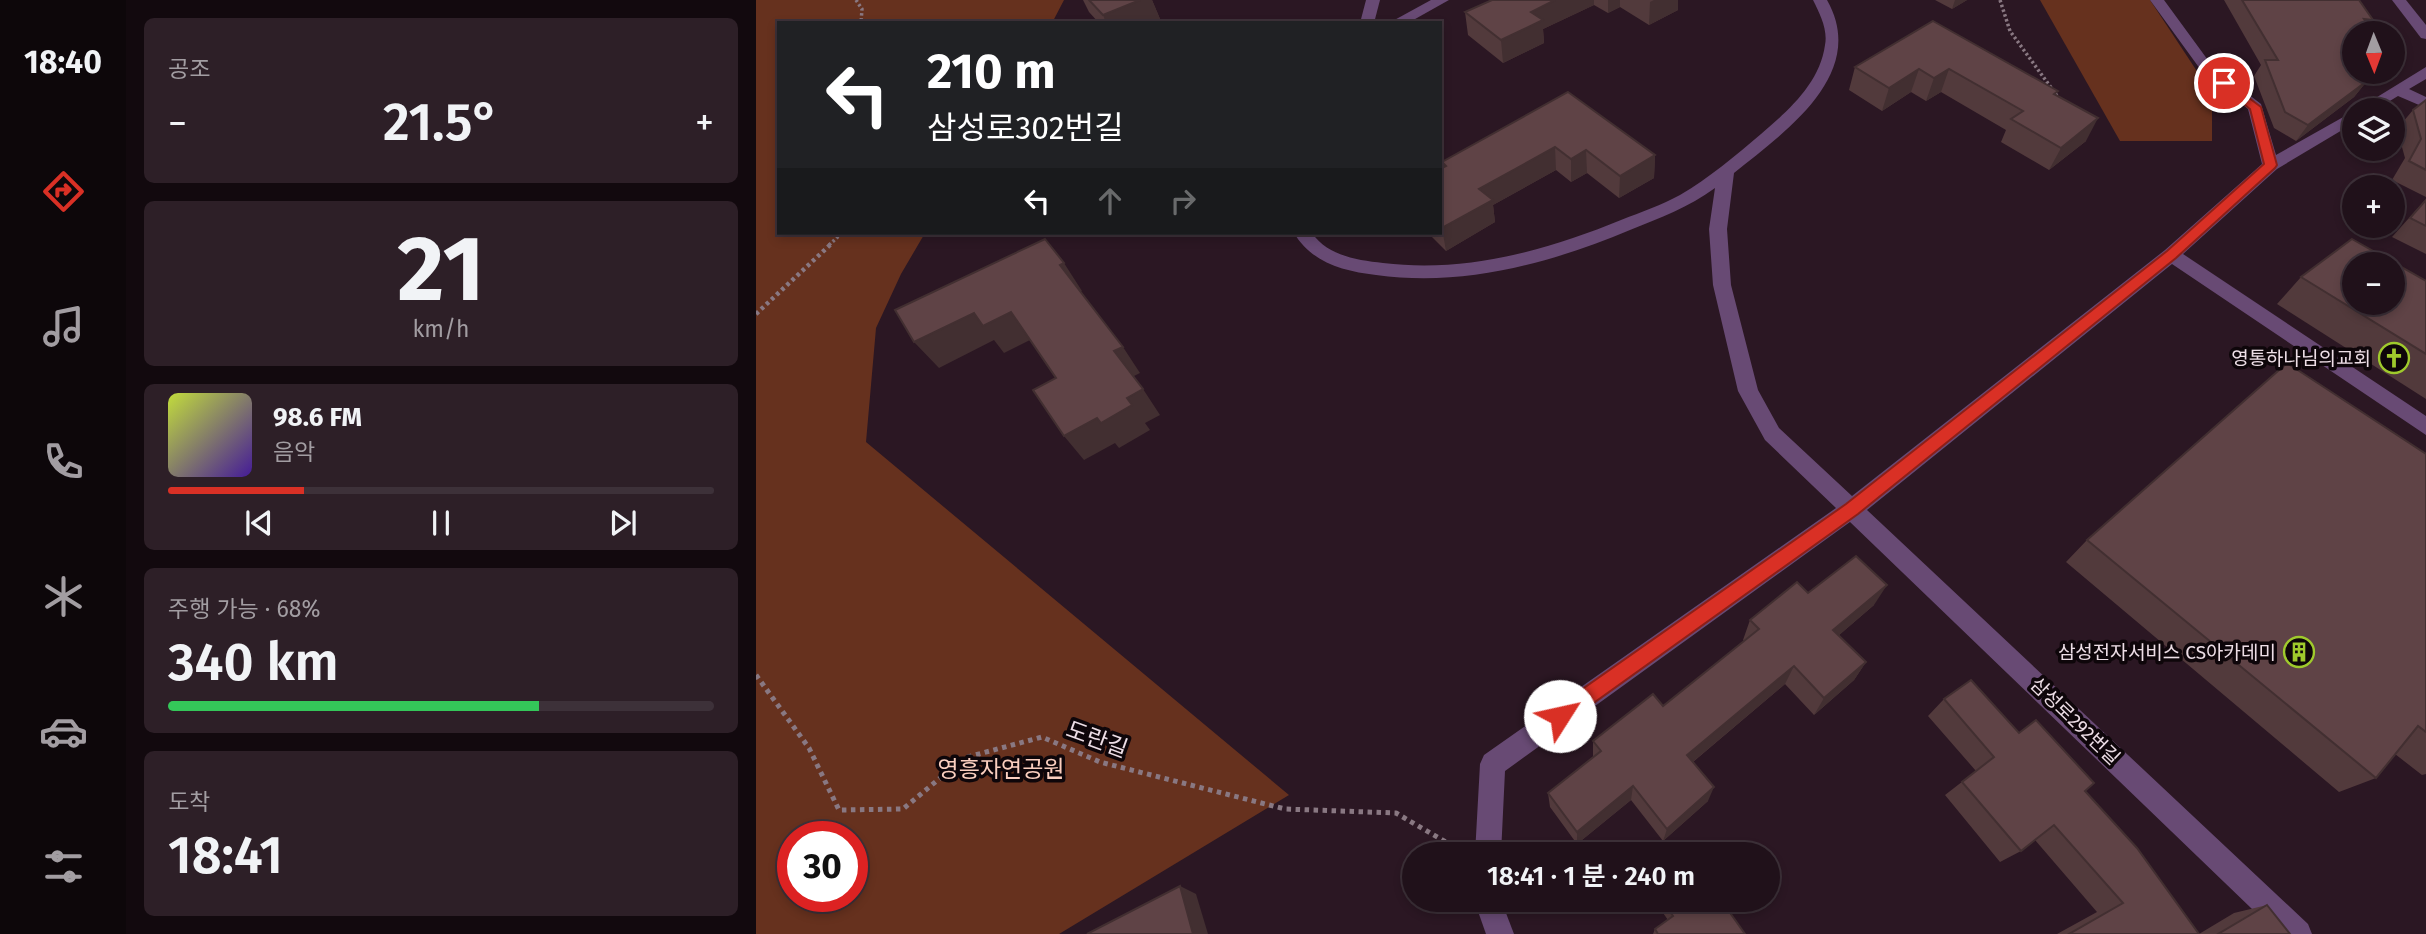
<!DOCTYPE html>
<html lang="ko">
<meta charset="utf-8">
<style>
:root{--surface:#20111a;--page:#2d1f27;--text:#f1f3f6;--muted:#a29da2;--line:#3d3139;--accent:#d93025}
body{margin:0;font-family:"Fira Sans","Noto Sans KR",sans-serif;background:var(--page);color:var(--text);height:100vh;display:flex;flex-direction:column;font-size:26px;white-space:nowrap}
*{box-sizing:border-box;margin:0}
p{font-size:23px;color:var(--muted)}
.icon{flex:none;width:38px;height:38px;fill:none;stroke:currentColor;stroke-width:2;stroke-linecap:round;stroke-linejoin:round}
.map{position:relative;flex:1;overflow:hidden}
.details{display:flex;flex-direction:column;gap:18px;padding:18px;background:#12090e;width:630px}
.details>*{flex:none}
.top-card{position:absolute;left:21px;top:21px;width:665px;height:214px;border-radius:0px;box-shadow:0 4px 10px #0003,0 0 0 2px var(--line);background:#202124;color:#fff;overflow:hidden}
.needle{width:46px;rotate:179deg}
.tools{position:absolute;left:1586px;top:21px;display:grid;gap:14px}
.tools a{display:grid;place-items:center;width:63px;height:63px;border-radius:50%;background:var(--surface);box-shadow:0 4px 10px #0003,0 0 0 2px var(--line);font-size:35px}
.speed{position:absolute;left:21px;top:821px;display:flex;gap:14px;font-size:35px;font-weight:700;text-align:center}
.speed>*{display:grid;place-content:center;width:91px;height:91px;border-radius:50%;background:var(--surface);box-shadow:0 4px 10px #0003,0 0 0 2px var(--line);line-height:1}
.speed .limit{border:10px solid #d22;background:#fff;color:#111}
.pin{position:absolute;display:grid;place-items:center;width:60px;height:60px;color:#fff;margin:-30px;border:4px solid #fff;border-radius:50%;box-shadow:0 2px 7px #0007}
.me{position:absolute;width:77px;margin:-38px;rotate:55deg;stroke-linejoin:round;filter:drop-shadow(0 0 5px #0008)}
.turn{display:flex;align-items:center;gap:24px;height:147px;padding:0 35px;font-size:32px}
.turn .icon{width:91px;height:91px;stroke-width:2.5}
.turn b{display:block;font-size:49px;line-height:60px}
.lanes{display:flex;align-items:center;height:66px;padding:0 35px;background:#0003;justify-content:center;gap:35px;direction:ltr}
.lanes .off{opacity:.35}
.big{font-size:52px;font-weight:600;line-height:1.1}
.details .card{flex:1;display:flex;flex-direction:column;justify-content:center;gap:10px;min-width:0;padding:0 24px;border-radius:10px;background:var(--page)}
.details .dial{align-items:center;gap:0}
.dial b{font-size:91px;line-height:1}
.song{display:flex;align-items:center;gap:21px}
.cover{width:84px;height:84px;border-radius:10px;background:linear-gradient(135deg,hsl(70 70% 55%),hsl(260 70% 35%))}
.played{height:7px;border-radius:4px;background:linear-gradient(90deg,var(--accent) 25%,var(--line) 25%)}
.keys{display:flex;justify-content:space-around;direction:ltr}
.heat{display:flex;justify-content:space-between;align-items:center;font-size:38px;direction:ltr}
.charge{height:10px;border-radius:5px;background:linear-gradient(90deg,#34c759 68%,var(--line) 0)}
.trip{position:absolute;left:646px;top:842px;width:378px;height:70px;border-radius:35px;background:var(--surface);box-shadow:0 4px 10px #0003,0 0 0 2px var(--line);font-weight:600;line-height:70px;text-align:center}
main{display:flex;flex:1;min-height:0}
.tab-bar{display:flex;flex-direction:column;width:126px;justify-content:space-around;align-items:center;background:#0d070a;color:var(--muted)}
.tab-bar .icon{width:49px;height:49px}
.tab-bar .selected{color:var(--accent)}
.tab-bar b{font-size:32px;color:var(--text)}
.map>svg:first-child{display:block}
</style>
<main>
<nav class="tab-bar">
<b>18:40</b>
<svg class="icon selected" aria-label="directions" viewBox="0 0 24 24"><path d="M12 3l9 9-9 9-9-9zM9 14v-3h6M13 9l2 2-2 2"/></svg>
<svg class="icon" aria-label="music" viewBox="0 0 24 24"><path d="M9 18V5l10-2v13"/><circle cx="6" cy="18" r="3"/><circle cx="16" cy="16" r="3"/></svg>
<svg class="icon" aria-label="phone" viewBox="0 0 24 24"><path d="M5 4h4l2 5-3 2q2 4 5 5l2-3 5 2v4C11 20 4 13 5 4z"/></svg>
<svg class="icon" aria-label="climate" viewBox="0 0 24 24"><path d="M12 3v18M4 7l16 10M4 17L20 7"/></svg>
<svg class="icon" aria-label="car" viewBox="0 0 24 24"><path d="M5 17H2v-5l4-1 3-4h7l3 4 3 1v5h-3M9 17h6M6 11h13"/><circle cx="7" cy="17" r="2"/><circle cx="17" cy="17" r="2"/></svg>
<svg class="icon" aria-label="filters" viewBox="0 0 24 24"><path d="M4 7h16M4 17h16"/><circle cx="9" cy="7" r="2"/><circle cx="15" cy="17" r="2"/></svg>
</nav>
<section class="details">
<div class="card"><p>공조</p>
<div class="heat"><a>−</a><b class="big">21.5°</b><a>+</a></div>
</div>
<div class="card dial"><b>21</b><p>km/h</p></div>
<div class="card">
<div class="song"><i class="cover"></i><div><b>98.6 FM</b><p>음악</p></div></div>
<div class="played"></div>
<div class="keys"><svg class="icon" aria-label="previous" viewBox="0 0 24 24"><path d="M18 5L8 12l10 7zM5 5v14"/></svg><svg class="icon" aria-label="pause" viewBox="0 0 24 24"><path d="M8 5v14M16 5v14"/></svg><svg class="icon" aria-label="next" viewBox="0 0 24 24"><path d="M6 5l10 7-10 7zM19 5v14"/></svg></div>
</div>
<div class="card"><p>주행 가능 · 68%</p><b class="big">340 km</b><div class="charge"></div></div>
<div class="card"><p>도착</p><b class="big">18:41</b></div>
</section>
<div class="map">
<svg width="1670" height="934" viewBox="0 0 1670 934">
<rect width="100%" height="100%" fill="#2b1723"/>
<g fill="#66311e" fill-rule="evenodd">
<path d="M 0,0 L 308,0 L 296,23 L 23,23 L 23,233 L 169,233 L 145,274 L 120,328 L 110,442 L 533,795 L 303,934 L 0,934 ZM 37,836 L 96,836 L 96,896 L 37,896 Z"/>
<path d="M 1284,0 L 1394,0 L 1456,94 L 1456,141 L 1364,141 Z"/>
</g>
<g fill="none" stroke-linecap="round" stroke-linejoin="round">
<g stroke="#897882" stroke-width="3.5" stroke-dasharray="2.5 2.5" stroke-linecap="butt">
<path d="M 100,0 L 106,9 L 105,23"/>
<path d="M 1244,0 L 1254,31 L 1304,100"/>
<path d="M 73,245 L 86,233"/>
</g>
<path stroke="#897882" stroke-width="4.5" stroke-dasharray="3.5 3.5" stroke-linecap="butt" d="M 0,314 L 75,244"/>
<path stroke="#897882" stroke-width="5" stroke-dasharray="4.5 4.5" stroke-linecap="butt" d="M 0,675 L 53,748 L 83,810 L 147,809 L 208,758 L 286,737 L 344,762 L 529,809 L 640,813 L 700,848"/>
<g fill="#684a74" fill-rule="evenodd">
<path d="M 610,0 L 624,0 L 618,23 L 604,23 Z"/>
<path d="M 675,0 L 693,0 L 652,23 L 633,23 Z"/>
<path d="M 1057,0 L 1071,0 C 1113,74 1029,132 978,173 L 971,229 L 975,285 L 1002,390 L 1023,428 L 1096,496 L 1409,250 L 1506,164 L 1492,109 L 1447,73 L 1394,0 L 1408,0 L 1457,67 L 1505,104 L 1520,155 L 1598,111 L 1598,123 L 1521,169 L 1427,254 L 1670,416 L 1670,435 L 1416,264 L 1111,510 L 1552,924 L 1556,934 L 1522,934 L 1094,522 L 749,771 L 745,854 L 719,854 L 724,764 L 728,755 L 1080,508 L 1009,440 L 982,391 L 957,285 L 953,229 L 959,188 C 933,207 904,218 874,230 C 792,264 708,287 620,275 C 587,271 556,263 538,233 L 556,233 C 572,256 601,260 627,263 C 710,273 789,251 865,220 C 885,212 906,205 924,195 C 953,178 979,156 1005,134 C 1032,111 1064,83 1069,45 C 1072,30 1064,14 1057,0 Z"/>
<path d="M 1636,0 L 1650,0 L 1670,25 L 1670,39 L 1665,38 Z"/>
<path d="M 1670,67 L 1670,79 L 1653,89 L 1670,97 L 1670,108 L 1642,96 L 1619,110 L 1600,110 Z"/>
<path d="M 718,900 L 745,900 L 758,934 L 730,934 Z"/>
</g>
</g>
<g fill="#523a3c">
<path d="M 327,0 L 396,0 L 404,19 L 395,23 L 343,23 L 333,12 Z"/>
<path d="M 736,0 L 922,0 L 922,10 L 893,25 L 864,7 L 852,13 L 838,5 L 787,29 L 788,43 L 747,63 L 712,35 L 709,12 Z"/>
<path d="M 1179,0 L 1211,0 L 1196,9 Z"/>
<path d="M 1468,0 L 1603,0 L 1617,20 L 1613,25 L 1598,33 L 1598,72 L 1623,72 L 1604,72 L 1611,81 L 1598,97 L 1540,141 L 1518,128 L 1498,76 L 1505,65 Z"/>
<path d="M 1177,21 L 1300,95 L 1330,141 L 1293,170 L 1245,142 L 1250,130 L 1185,92 L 1170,101 L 1155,92 L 1126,111 L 1093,90 L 1099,67 Z"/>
<path d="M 812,92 L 899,155 L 898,178 L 863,198 L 831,173 L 815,182 L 800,170 L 737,205 L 739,222 L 690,251 L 672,233 L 684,233 L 684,169 L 687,168 L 686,162 Z"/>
<path d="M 1670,100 L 1670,197 L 1636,180 L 1649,158 L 1641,129 L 1657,110 Z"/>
<path d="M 1670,199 L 1670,254 L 1636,237 Z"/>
<path d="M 1545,277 L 1670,281 L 1670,399 L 1521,304 Z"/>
<path d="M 1670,454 L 1670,774 L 1666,775 L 1639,754 L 1620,778 L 1583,792 L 1310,562 L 1331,540 Z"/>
<path d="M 1052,593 L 1118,605 L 1083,635 L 1110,662 L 1098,680 L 1058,715 L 1029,684 L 937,762 L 952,801 L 907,841 L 875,800 L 821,844 L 794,807 L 792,793 L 837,757 L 837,741 L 907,706 L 988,641 L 987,640 L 994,620 Z"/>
<path d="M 1188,699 L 1263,733 L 1329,791 L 1443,934 L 1478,913 L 1511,905 L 1534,934 L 1301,934 L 1341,912 L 1279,840 L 1265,851 L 1244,862 L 1189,795 L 1220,771 L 1172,716 Z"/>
<path d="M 898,900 L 965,900 L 989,934 L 897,934 L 899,929 L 912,920 Z"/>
</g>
<g fill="#422f31">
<path d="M 384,0 L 396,0 L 404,19 L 395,23 L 350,23 L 347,15 Z"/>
<path d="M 799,0 L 838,0 L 838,5 L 787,29 L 788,43 L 747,63 L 745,40 L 775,12 Z"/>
<path d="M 852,0 L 864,0 L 864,7 L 852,13 Z"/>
<path d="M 898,0 L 922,0 L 922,10 L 893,25 L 894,2 Z"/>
<path d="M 1199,0 L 1211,0 L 1196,9 Z"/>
<path d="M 1163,69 L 1155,92 L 1126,111 L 1133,88 Z"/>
<path d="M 1193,69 L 1185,92 L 1170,101 L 1178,78 Z"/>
<path d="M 1611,81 L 1598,97 L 1540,141 L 1552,125 Z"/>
<path d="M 1342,118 L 1330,141 L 1293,170 L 1305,148 Z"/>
<path d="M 799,147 L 800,170 L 737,205 L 739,222 L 690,251 L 686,228 L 723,189 Z"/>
<path d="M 830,150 L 831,173 L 815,182 L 815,159 Z"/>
<path d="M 899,155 L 898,178 L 863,198 L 864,176 Z"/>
<path d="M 308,263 L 326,291 L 322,292 L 304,265 Z"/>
<path d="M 255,312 L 276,339 L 248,353 L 238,340 L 183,368 L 158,342 L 218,313 Z"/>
<path d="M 367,347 L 384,373 L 376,377 L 358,351 Z"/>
<path d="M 387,389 L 404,415 L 389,423 L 394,430 L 363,448 L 359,443 L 328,460 L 308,436 Z"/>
<path d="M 1131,585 L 1118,605 L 1067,649 L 1077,630 Z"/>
<path d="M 1110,662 L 1098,680 L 1058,715 L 1068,698 Z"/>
<path d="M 1038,666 L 1029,684 L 927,770 L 931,755 Z"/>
<path d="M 877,786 L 875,800 L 821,844 L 821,832 Z"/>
<path d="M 958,787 L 952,801 L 907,841 L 911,829 Z"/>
<path d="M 424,886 L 440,894 L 452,934 L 437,934 Z"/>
</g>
<g fill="#5f4346" stroke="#422f31" stroke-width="2" fill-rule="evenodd">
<path d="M 333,0 L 384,0 L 347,15 Z"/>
<path d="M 736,0 L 799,0 L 775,12 L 787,20 L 745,40 L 709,12 Z"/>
<path d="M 1486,0 L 1603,0 L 1617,20 L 1608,19 L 1618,33 L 1598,33 L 1598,56 L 1592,56 L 1598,63 L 1598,72 L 1604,72 L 1611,81 L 1552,125 L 1529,112 L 1509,60 L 1522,60 Z"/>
<path d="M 1177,21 L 1302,91 L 1298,94 L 1342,118 L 1305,148 L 1255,119 L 1267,111 L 1193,69 L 1178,78 L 1163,69 L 1133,88 L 1099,67 Z"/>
<path d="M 812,92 L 899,155 L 864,176 L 830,150 L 815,159 L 799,147 L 723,189 L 737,200 L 686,228 L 684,227 L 684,169 L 690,166 L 686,162 Z"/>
<path d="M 1670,100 L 1670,170 L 1653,161 L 1665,139 L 1657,110 Z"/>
<path d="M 1670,200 L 1670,226 L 1654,218 Z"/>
<path d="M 289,239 L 308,263 L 304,265 L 367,347 L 358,351 L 387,389 L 371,398 L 376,405 L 345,423 L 341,418 L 308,436 L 277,390 L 300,378 L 255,312 L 227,326 L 218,313 L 158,342 L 139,310 Z"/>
<path d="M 1596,239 L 1670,281 L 1670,354 L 1545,277 ZM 1598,264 L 1636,264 L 1636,303 L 1598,303 Z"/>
<path d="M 1531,363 L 1670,454 L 1670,732 L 1662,726 L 1620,778 L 1331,540 Z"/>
<path d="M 1100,556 L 1131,585 L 1077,630 L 1110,662 L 1068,698 L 1038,666 L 931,755 L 958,787 L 911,829 L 877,786 L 821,832 L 792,793 L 845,751 L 837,741 L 897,694 L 907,706 L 1003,629 L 994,620 L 1041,582 L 1052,593 Z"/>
<path d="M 1215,680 L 1263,733 L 1280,720 L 1338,783 L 1329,791 L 1381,848 L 1443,934 L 1313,934 L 1367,903 L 1298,825 L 1265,851 L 1206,782 L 1238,757 L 1188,699 Z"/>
<path d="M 424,886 L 437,934 L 331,934 Z"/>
<path d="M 906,900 L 965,900 L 989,934 L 902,934 L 899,929 L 917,916 Z"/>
<path d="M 1511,905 L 1534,934 L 1462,934 Z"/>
</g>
<path fill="#d93025" stroke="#8d1f18" stroke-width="2" d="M 1468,79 L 1505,107 L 1521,165 L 1519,168 L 1420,258 L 1102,514 L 811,722 L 804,725 L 798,722 L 795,716 L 798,709 L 1090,504 L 1411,251 L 1508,164 L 1494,109 L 1464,85 L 1462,83 Z"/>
<defs>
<g id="church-ring" transform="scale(1.575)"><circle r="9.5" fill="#0e060a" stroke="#9fca2c" stroke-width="1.5"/><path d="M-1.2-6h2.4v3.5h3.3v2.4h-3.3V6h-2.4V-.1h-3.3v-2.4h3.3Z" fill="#9fca2c"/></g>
<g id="building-ring" transform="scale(1.575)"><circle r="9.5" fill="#0e060a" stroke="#9fca2c" stroke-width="1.5"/><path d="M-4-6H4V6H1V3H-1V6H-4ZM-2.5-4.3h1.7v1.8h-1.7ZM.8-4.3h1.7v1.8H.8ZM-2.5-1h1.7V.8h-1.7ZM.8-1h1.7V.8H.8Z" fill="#9fca2c"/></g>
</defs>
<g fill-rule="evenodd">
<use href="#church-ring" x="1638" y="358"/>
<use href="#building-ring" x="1543" y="652"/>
</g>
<g text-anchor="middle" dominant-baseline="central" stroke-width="7" stroke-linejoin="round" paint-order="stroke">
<g font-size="19" fill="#eddee6" stroke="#0e060a" text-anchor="end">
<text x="1615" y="358">영통하나님의교회</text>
<text x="1520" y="652">삼성전자서비스 CS아카데미</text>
</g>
<g font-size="19" fill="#eddee6" stroke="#0e060a">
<text transform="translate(1319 721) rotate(44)">삼성로292번길</text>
</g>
<g font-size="23" fill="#eddee6" stroke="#0e060a">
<text transform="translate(341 739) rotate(20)">도란길</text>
</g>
<g font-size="23" fill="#fbcfbf" stroke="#0e060a">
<text x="245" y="769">영흥자연공원</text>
</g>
</g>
</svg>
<div class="tools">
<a><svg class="needle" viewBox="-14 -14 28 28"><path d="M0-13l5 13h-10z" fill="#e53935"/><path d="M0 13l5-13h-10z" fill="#a29da2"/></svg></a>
<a><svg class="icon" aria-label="layers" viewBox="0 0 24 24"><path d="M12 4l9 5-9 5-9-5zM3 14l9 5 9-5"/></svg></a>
<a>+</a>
<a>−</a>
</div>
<div class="speed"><div class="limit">30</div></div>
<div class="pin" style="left:1468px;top:83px;background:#d93025"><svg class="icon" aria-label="arrive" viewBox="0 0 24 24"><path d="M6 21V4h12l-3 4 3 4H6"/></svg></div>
<svg class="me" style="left:804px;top:716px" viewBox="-20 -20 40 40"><circle r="19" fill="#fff"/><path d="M0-13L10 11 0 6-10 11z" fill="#d93025"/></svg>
<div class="trip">18:41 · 1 분 · 240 m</div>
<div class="top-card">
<div class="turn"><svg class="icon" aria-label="left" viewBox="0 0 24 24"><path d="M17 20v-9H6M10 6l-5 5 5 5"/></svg><div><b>210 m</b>삼성로302번길</div></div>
<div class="lanes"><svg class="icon" aria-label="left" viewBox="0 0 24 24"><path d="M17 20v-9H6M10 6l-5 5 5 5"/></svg><svg class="icon off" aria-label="ahead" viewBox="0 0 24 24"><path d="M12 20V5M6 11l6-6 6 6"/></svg><svg class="icon off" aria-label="right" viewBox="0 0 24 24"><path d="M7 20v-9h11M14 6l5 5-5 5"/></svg></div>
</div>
</div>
</main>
